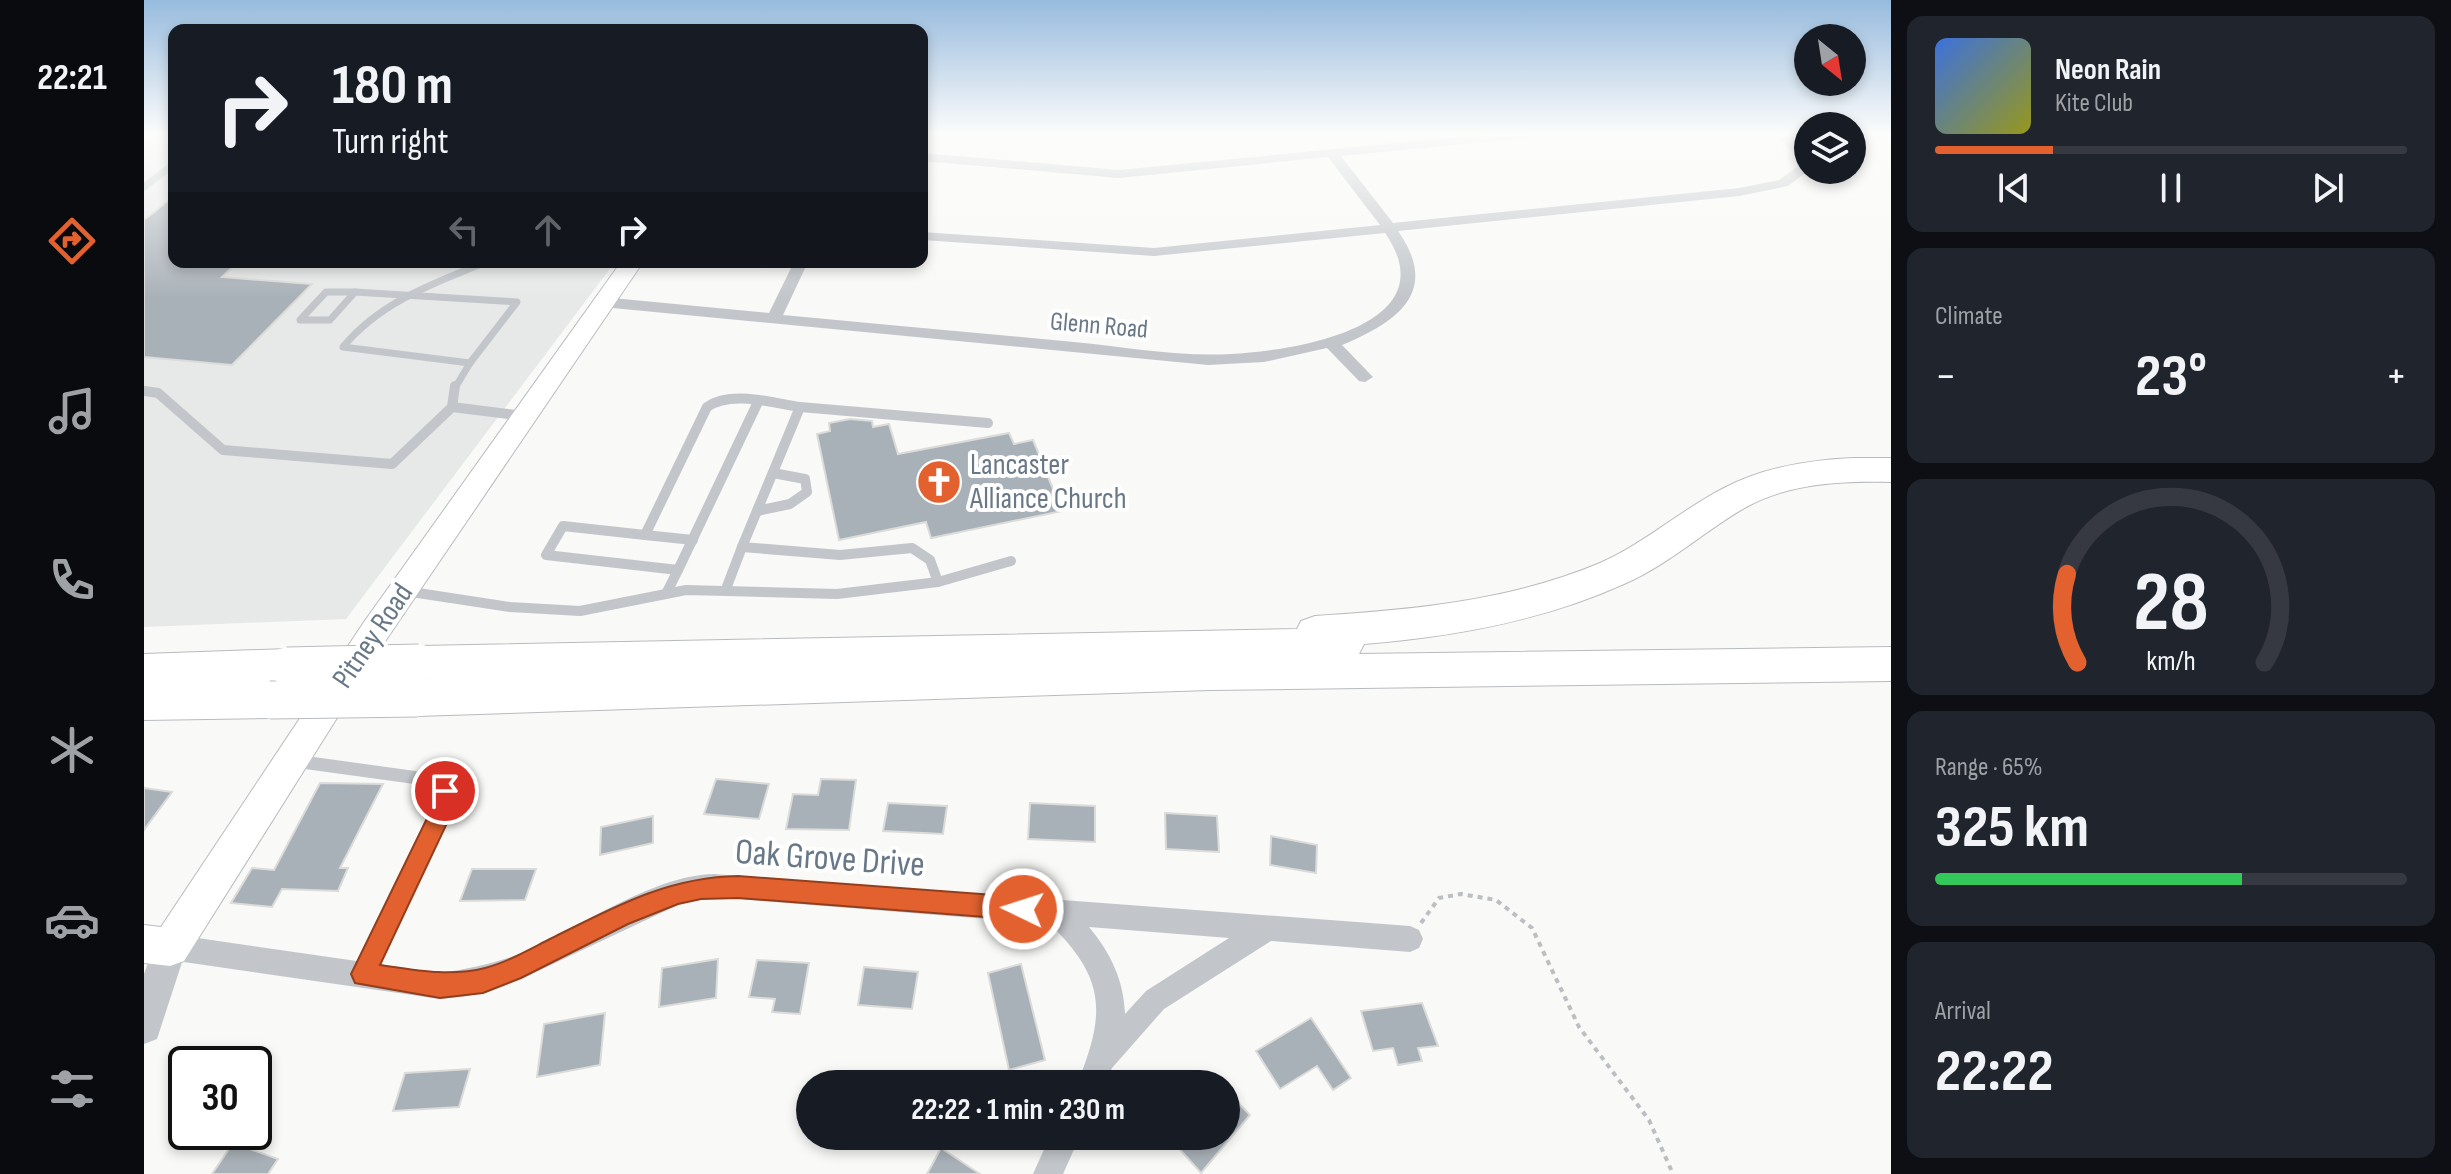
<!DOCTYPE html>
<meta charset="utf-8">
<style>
:root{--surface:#171b24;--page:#20242c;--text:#f1f3f6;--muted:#9ea1a6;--line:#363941;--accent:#e2612e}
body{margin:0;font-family:"Sofia Sans Condensed",sans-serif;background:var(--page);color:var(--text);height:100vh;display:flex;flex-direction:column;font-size:30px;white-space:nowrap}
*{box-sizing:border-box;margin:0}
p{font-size:26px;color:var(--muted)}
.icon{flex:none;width:44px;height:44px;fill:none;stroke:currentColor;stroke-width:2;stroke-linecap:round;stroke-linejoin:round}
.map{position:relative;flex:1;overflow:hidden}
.drawer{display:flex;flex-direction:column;gap:16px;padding:16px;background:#0d0f14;width:560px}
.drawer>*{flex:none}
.guide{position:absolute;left:24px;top:24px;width:760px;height:244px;border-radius:16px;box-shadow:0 4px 12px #0003;background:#171b24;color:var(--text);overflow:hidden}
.needle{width:52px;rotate:150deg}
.tools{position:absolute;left:1650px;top:24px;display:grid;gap:16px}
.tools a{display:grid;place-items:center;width:72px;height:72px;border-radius:50%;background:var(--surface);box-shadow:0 4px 12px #0003;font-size:40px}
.speed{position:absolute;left:24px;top:1046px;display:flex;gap:16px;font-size:40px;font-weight:700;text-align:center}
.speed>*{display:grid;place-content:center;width:104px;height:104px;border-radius:50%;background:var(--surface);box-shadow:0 4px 12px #0003;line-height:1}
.speed .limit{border:4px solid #111;border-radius:12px;background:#fff;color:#111}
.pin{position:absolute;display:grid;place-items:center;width:68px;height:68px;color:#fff;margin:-34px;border:4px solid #fff;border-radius:50%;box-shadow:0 2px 8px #0007}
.me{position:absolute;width:88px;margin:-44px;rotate:274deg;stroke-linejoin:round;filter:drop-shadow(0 0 6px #0008)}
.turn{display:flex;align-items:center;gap:28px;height:168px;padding:0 32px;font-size:36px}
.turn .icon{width:104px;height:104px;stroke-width:2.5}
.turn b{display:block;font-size:56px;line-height:68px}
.lanes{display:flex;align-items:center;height:76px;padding:0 32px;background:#0003;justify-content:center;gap:40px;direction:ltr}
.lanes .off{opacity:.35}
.big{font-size:60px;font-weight:700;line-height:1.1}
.drawer .widget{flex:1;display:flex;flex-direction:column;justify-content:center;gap:12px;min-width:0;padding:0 28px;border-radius:16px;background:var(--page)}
.drawer .dial{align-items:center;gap:0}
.dial svg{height:208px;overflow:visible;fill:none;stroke:var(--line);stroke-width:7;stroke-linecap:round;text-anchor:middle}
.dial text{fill:var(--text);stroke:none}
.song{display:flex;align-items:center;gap:24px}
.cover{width:96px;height:96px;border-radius:12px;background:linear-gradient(135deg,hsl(220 70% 55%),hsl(60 70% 35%))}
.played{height:8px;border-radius:4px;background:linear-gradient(90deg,var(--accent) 25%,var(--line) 25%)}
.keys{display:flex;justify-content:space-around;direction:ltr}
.heat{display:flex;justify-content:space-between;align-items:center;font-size:44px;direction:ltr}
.charge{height:12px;border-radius:6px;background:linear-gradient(90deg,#34c759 65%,var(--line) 0)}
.trip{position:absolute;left:652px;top:1070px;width:444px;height:80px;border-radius:40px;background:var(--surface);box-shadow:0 4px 12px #0003;font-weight:700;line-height:80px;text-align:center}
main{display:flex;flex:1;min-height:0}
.dock{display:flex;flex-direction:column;width:144px;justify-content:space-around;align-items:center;background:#090b0e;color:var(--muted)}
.dock .icon{width:56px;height:56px}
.dock .current{color:var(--accent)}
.dock b{font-size:36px;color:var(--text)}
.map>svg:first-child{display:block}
</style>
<main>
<nav class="dock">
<b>22:21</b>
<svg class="icon current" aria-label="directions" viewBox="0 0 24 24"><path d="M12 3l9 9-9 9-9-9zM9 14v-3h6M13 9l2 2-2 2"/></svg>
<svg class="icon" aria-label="music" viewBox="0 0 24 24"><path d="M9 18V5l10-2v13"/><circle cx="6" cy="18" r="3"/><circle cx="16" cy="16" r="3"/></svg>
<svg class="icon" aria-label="phone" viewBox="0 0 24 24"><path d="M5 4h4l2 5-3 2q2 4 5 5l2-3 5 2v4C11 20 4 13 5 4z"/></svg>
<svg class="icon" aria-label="climate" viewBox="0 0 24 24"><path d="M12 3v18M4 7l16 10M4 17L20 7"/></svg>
<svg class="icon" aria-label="car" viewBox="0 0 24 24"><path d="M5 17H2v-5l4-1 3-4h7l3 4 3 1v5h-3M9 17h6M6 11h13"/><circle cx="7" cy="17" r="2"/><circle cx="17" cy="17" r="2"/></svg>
<svg class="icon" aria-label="filters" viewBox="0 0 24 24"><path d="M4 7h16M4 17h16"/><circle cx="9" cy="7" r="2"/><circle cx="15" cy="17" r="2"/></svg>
</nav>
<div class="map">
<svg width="1747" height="1174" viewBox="0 0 1747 1174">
<rect width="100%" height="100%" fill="#f9f9f7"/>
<path fill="#e7e8e8" d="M 0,134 L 30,134 L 30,262 L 471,262 L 202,619 L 0,627 Z"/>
<g fill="#a9b1b8" stroke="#dbdbd9" stroke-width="2">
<path d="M 30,196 L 30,262 L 94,262 L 78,277 L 168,284 L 88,365 L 0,357 L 0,220 Z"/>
<path d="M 706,419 L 728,421 L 729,427 L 745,424 L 754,454 L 865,433 L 870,444 L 889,440 L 918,511 L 787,538 L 782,522 L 695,540 L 673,434 L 686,431 L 685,423 Z"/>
<path d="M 572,779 L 625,784 L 615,819 L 560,814 Z"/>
<path d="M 677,779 L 712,780 L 705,830 L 642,829 L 649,794 L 674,795 Z"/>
<path d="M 176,783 L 239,784 L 196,868 L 204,868 L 194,891 L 138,889 L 128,907 L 87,903 L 108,868 L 130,870 Z"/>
<path d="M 0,788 L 28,792 L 0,830 Z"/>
<path d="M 744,803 L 803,806 L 799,834 L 739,831 Z"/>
<path d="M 886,803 L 951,806 L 951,842 L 884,839 Z"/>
<path d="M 1021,813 L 1073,816 L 1075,852 L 1022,849 Z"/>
<path d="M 509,816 L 509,843 L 456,855 L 457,827 Z"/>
<path d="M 1127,836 L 1173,845 L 1172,873 L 1126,865 Z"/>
<path d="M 328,869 L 392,869 L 381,900 L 316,901 Z"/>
<path d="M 574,959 L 572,998 L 515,1007 L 518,968 Z"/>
<path d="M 613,960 L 665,963 L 656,1014 L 628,1012 L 631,999 L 605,997 Z"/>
<path d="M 877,964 L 901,1060 L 865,1070 L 844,973 Z"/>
<path d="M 720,967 L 774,972 L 768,1009 L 714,1005 Z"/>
<path d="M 1278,1003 L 1294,1046 L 1274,1048 L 1278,1061 L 1254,1065 L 1249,1048 L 1229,1051 L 1217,1011 Z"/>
<path d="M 461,1013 L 456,1065 L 393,1077 L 400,1024 Z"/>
<path d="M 1167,1018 L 1207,1078 L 1189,1090 L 1173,1066 L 1136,1089 L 1112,1051 Z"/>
<path d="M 326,1069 L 315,1107 L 249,1111 L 261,1073 Z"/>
<path d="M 1082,1090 L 1106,1115 L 1057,1173 L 1024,1136 L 1082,1136 Z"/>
<path d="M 89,1143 L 134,1159 L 124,1174 L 68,1174 Z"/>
<path d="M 797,1148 L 836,1174 L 783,1174 Z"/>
</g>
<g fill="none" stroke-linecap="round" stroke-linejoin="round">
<g stroke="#b7bcc1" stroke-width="2">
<path id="secondary" d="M 477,262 L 499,262 L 242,640 L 40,961 L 26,966 L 0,963 L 0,925 L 17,927 L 220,622 Z"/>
</g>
<g stroke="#b8bbbe" stroke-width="2">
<g id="motorway">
<path d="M 1709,458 L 1747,458 L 1747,482 C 1699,481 1647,483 1604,506 C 1561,530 1526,564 1480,584 C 1398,621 1309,637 1220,644 L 1215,654 L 1747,647 L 1747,681 L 1066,690 L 273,716 L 258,711 L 252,698 L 258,685 L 273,680 L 296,679 L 275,680 L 261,675 L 255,663 L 261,651 L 275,646 L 1153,629 L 1157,621 L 1171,616 C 1267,610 1366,601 1456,563 C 1501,543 1537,510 1580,488 C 1619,467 1666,460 1709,458 Z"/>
<path d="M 143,649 L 157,654 L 163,666 L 157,678 L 130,683 L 141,687 L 147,700 L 141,713 L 126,718 L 0,720 L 0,654 Z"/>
</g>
</g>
<path stroke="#bcbfc2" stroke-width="4" stroke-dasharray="5 5" stroke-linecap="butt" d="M 1277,923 L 1295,898 L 1317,894 L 1352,900 L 1388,928 L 1435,1027 L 1505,1120 L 1529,1174"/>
<g stroke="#c2c6ca" stroke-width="7">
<path d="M 0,187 L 30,164"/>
<path d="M 182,292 L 211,292 L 186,320 L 156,320 Z"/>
<path d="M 211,292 L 373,302 L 326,363"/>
<path d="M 311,388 L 326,363 L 199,347 C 236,302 290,283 342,262"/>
</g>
<g stroke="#c2c6ca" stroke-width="10">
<path d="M 0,391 L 14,393 L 79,450 L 248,464 L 308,407 L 311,386"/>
<path d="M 308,407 L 380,416"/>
<path d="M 656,407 L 844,423"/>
<path d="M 613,511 L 646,504 L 663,492 L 661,479 L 629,473"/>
<path d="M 501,535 L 549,540"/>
<path d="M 794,582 L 867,561"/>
<path d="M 582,589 L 598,547"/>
<path d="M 261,591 L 366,607 L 436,611 L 542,590 L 693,594 L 794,582 L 786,560 L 768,548 L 696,555 L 598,547 L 656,407 C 629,403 587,390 563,407 L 501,535 L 419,526 L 402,555 L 534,570 L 614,402"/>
<path d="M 523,592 L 534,570"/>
</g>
<path stroke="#c2c6ca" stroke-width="13" d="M 151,761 L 289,780 L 301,791 L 302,802 L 220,972"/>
<g fill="#c2c6ca" fill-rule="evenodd">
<path d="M 1346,134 L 1389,134 L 1383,138 L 1197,156 L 1249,223 L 1595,188 L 1635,180 L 1653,167 C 1654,149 1640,145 1630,134 C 1655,134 1662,149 1665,170 L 1644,186 L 1595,196 L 1254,231 C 1297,292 1253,322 1198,345 L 1229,377 L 1221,382 L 1215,381 L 1183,348 L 1120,362 L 1064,365 L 458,307 L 450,302 L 458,297 L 625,313 L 650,262 L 664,262 L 639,315 C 736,324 833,333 930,342 C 982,347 1036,357 1087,354 C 1151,351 1306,326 1241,233 L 1010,256 L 778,240 L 778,232 L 1010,248 L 1236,225 L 1184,157 L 975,178 L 778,161 L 778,153 L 975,170 Z"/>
<path d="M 570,874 L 1266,926 L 1275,930 L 1279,939 L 1275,948 L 1266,952 L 1127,941 L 1020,1009 L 968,1068 L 961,1084 L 933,1084 C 962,1013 962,979 906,924 L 594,899 L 556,899 L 536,904 L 377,979 L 324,996 L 296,999 L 26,960 L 17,956 L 13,947 L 17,938 L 26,934 L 296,973 C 323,969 349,964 375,954 C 432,930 508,875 570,874 ZM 945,927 L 1085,938 L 1002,991 L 981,1014 C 980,980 966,952 945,927 Z"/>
<path d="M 906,1136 L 936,1136 L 919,1174 L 889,1174 Z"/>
</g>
<path fill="#c2c6ca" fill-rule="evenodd" d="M 26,930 L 38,935 L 43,947 L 13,1039 L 0,1044 L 0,974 L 14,935 Z"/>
<use href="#secondary" fill="#fff" fill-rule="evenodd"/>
<use href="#motorway" fill="#fff" fill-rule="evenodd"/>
<g stroke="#b8bbbe" stroke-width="39" stroke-linecap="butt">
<g id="motorway-bridge">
<path d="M 143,666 L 275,663"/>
<path d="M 126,700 L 273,698"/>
</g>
</g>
<use href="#motorway-bridge" stroke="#fff" stroke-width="37"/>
</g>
<linearGradient id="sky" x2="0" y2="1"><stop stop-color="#97bbdd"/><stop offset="0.45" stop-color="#fcfcfb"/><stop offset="1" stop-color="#fcfcfb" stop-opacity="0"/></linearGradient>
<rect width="1747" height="298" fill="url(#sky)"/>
<path fill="#e2612e" stroke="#933f1e" stroke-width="2" d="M 301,781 L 309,784 L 313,802 L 236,965 C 271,970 306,977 341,968 C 364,962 386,949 408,938 C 470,907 524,877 594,876 L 879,897 L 888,901 L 891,909 L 888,917 L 879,920 L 594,898 L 557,899 L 534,904 L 484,924 L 377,978 L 339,993 L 296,998 L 211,983 L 207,974 L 211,966 L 291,802 L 294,784 Z"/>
<defs>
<g id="church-disc" transform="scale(2.3)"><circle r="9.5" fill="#e2612e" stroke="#fff"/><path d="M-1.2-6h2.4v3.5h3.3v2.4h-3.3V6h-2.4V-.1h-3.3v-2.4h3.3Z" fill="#fff"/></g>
</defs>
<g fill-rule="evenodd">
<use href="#church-disc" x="795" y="482"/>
</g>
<g text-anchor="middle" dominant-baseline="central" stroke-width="8" stroke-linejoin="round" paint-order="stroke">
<g font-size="26" fill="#687887" stroke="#fff">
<text transform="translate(955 326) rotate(5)">Glenn Road</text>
</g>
<g font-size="30" fill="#687887" stroke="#fff" text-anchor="start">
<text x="826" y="465">Lancaster<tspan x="826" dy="34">Alliance Church</tspan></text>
</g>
<g font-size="30" fill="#687887" stroke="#fff">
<text transform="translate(229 636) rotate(-56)">Pitney Road</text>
</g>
<g font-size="36" fill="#687887" stroke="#fff">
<text transform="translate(686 859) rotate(4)">Oak Grove Drive</text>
</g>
</g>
</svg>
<div class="tools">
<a><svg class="needle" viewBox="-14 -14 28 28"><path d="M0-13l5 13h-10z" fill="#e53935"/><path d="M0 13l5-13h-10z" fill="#9ea1a6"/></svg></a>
<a><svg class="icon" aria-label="layers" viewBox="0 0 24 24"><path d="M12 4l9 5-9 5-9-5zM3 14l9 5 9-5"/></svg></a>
</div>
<div class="speed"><div class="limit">30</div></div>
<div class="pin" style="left:301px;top:791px;background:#d93025"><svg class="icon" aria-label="arrive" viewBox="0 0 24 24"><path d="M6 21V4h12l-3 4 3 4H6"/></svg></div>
<svg class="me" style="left:879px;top:909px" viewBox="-20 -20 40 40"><circle r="17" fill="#e2612e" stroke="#fff" stroke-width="3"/><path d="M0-11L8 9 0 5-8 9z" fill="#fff"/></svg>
<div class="trip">22:22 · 1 min · 230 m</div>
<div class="guide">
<div class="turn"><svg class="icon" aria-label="right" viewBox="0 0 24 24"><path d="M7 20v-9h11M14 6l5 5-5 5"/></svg><div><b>180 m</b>Turn right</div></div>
<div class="lanes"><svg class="icon off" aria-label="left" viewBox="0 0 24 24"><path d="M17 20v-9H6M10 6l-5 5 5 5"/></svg><svg class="icon off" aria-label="ahead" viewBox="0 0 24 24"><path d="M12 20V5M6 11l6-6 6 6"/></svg><svg class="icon" aria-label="right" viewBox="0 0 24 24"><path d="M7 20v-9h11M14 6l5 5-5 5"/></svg></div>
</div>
</div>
<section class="drawer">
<div class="widget">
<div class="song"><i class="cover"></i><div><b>Neon Rain</b><p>Kite Club</p></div></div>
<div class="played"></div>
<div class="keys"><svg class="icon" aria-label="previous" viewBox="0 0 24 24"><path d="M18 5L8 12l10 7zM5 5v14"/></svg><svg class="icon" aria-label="pause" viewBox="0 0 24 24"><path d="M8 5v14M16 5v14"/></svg><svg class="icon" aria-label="next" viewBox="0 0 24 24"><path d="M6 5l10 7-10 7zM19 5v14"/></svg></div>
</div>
<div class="widget"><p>Climate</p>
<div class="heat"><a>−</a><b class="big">23°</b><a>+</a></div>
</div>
<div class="widget dial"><svg viewBox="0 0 100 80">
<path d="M14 69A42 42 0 1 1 86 69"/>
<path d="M14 69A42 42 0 0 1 10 35" stroke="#e2612e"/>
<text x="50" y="56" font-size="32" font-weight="700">28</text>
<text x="50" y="72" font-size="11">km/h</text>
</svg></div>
<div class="widget"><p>Range · 65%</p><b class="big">325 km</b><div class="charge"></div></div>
<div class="widget"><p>Arrival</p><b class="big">22:22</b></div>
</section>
</main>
